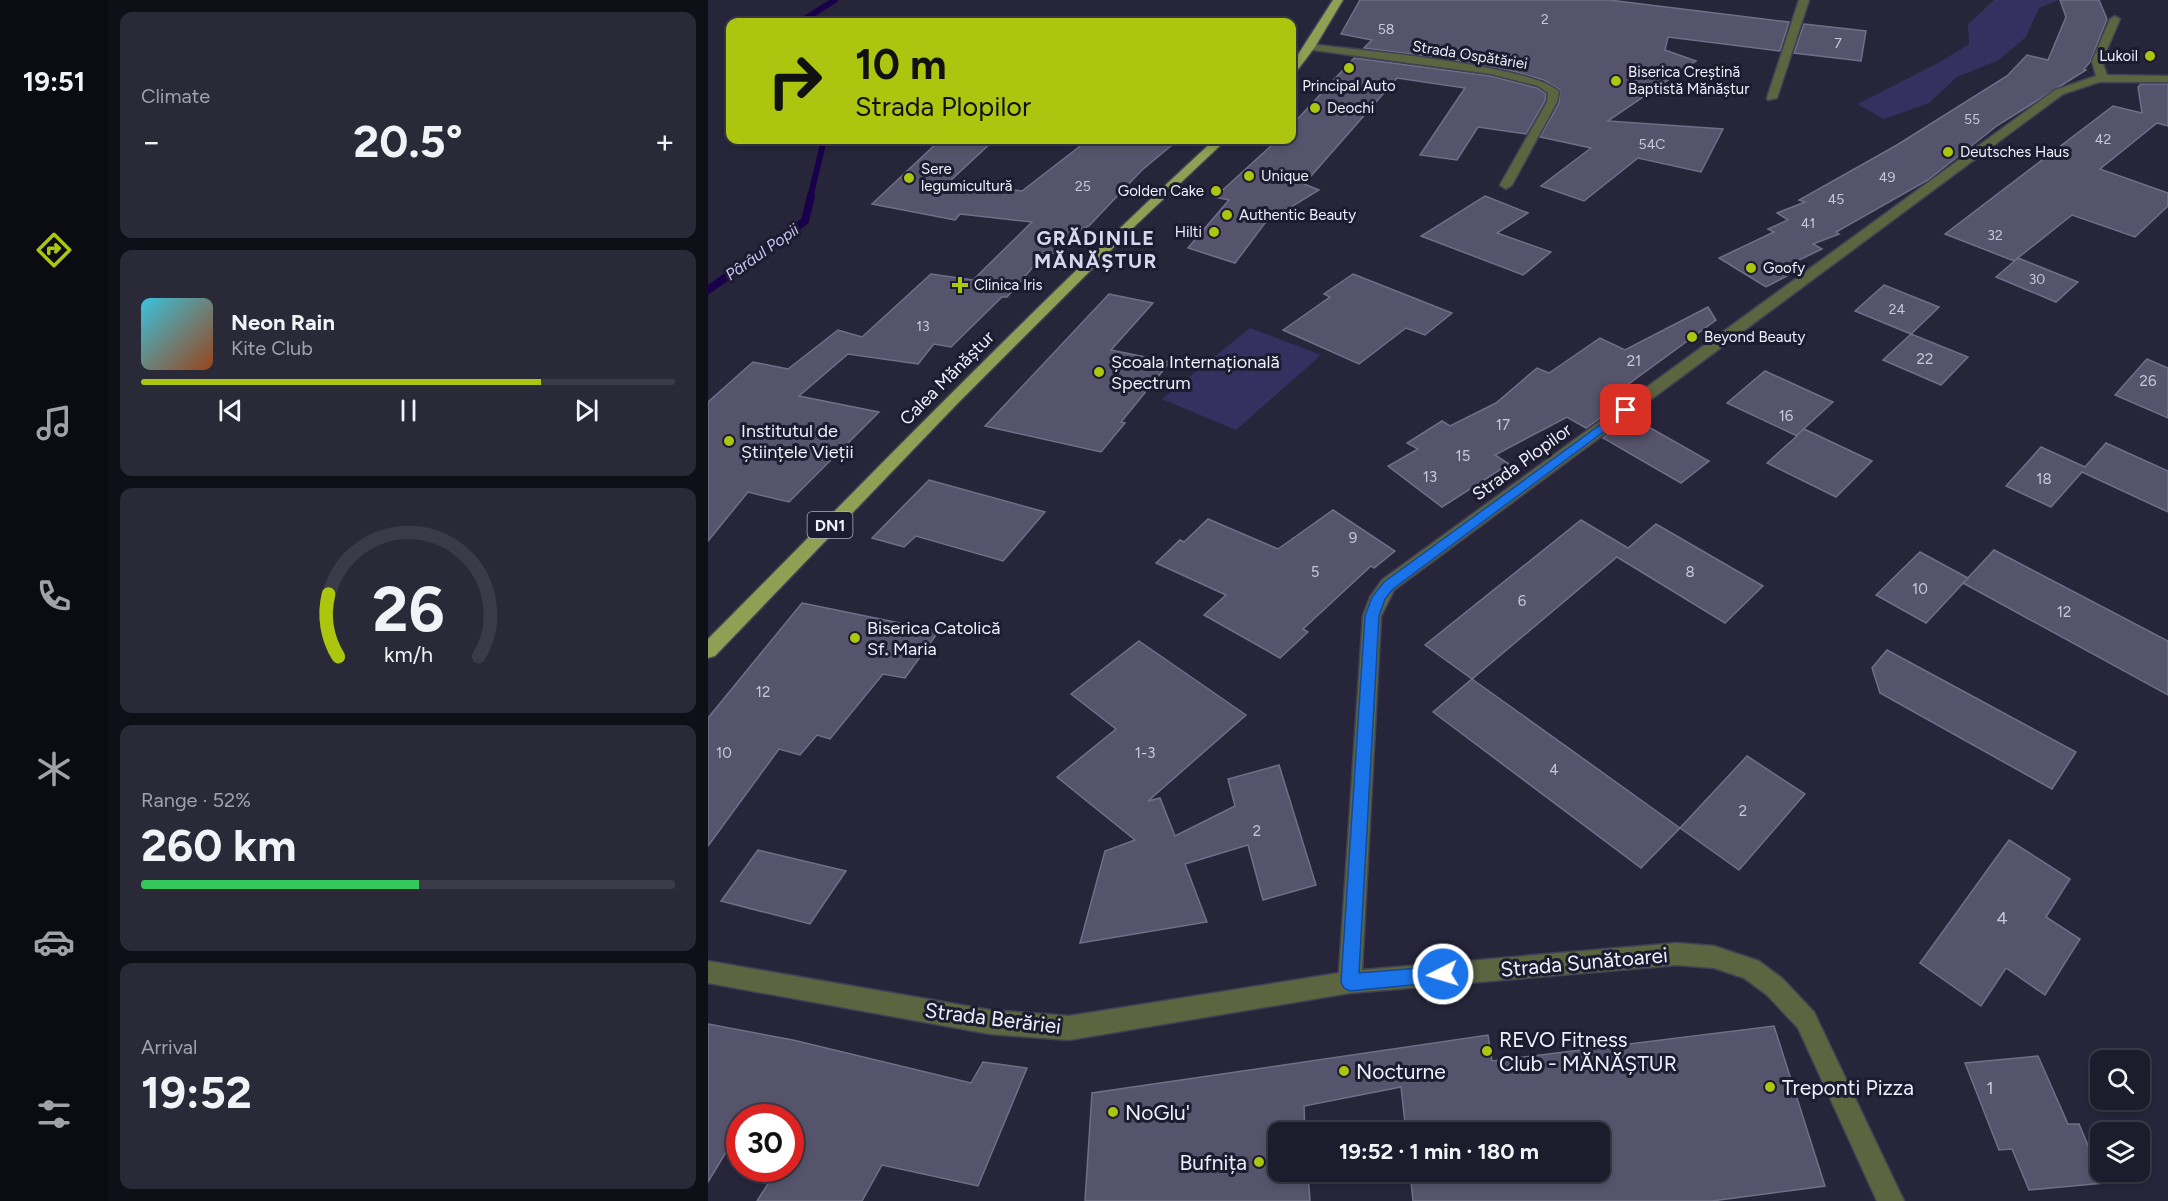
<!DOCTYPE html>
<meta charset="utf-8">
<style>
:root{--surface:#1c1c2c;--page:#292938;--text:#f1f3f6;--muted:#a0a1a9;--line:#3a3a48;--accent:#acc610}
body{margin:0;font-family:Figtree,sans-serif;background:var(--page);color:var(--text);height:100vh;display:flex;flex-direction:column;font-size:22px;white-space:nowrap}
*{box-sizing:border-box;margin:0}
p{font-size:20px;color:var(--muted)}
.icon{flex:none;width:33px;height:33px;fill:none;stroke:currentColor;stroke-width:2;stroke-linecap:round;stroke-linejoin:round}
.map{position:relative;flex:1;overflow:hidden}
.drawer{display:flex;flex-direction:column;gap:12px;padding:12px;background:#0f0f18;width:600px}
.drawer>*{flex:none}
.guide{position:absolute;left:18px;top:18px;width:570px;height:126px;border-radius:12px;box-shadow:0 3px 9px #0003,0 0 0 2px var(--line);background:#acc610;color:#111;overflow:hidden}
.controls{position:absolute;left:1382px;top:1050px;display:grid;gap:12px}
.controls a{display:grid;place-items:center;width:60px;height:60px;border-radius:12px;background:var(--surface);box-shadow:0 3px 9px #0003,0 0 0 2px var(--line);font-size:30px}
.speed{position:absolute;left:18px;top:1104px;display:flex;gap:12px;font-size:30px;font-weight:700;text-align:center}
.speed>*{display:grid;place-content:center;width:78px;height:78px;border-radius:50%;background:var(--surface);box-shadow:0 3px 9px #0003,0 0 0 2px var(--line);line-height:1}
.speed .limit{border:9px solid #d22;background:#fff;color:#111}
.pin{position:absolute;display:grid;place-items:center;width:51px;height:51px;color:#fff;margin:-26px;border-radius:12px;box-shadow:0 3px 9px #0006}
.me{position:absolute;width:66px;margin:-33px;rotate:265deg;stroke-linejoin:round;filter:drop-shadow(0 0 4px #0008)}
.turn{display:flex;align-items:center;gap:21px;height:126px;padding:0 30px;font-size:27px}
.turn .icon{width:78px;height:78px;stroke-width:2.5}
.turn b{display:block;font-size:42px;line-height:51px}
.big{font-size:45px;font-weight:700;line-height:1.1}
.drawer .tile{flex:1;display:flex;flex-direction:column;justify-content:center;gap:9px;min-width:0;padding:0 21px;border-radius:12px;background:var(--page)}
.drawer .dial{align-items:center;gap:0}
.dial svg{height:156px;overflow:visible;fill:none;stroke:var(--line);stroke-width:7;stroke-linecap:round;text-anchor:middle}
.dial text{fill:var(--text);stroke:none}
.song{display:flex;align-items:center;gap:18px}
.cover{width:72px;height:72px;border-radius:9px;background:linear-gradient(135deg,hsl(190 70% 55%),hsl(20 70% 35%))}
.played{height:6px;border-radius:3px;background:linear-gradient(90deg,var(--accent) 75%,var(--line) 75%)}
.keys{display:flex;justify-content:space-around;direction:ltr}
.heat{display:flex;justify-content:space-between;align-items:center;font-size:33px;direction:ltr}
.charge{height:9px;border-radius:4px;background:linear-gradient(90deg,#34c759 52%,var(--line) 0)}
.trip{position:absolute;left:560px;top:1122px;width:342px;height:60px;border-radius:12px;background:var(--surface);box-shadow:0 3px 9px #0003,0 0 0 2px var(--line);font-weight:700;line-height:60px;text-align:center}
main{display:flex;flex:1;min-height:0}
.menu{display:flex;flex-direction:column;width:108px;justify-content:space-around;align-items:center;background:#0b0b12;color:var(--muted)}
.menu .icon{width:42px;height:42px}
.menu .current{color:var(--accent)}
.menu b{font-size:27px;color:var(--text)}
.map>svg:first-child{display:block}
</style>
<main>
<nav class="menu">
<b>19:51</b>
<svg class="icon current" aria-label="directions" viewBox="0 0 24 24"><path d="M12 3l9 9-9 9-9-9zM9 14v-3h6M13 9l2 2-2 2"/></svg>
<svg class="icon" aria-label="music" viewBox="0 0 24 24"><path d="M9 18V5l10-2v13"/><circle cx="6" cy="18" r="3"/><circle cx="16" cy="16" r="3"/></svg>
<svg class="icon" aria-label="phone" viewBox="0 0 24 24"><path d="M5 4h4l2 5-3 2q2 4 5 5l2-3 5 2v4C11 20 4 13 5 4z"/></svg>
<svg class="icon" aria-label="climate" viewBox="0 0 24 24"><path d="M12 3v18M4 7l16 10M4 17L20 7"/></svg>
<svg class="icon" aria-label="car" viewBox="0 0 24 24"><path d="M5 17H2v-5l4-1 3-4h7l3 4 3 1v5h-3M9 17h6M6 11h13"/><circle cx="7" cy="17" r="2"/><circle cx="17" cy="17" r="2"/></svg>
<svg class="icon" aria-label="filters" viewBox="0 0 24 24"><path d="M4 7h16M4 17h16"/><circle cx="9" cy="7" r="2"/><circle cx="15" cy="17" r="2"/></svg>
</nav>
<section class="drawer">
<div class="tile"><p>Climate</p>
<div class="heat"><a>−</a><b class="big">20.5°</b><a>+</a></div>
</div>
<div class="tile">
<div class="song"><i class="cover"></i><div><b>Neon Rain</b><p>Kite Club</p></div></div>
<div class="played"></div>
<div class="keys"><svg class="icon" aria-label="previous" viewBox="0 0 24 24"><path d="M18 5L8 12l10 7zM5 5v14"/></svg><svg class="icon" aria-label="pause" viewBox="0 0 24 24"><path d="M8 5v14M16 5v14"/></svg><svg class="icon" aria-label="next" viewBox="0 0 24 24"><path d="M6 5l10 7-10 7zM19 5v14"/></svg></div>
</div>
<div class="tile dial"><svg viewBox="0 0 100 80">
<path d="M14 69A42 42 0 1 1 86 69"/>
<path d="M14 69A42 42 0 0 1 9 37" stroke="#acc610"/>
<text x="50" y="56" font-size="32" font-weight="700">26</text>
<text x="50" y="72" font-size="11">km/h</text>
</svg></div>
<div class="tile"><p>Range · 52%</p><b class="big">260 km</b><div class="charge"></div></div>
<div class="tile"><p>Arrival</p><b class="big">19:52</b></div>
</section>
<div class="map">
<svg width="1460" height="1201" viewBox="0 0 1460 1201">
<rect width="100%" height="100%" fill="#26253a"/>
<g fill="#363060">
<path d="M 1286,0 L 1350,0 L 1331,8 L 1318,37 L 1291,60 L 1249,77 L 1221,103 L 1176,119 L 1149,104 L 1232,62 L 1261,44 L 1260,24 Z"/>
<path d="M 542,328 L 613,355 L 528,430 L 454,399 Z"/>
</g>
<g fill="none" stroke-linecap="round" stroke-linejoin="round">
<g stroke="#19004a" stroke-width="6">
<path d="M 92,22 L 127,0"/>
<path d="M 102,198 L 116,140"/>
</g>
<path stroke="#19004a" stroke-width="8" d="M 0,290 L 97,221 L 103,196"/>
</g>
<g fill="#55546c" stroke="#706f88" stroke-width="1.5">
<path d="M 652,0 L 901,0 L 1081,22 L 1072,51 L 960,37 L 957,50 L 988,61 L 900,121 L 1015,129 L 993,172 L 930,158 L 876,201 L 833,186 L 883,148 L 832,137 L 851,103 L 852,90 L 836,80 L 808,72 L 734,58 L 656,48 L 664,40 L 633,34 Z"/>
<path d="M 1352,0 L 1391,0 L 1399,19 L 1382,62 L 1376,69 L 1378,70 L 1290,125 L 1220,180 L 1128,232 L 1131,234 L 1105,244 L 1114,249 L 1087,262 L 1096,267 L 1058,287 L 1011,258 L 1066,232 L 1060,229 L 1080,220 L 1069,213 L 1097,202 L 1091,200 L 1189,145 L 1299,76 L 1319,55 L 1340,60 L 1358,17 Z"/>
<path d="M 1096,24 L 1158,31 L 1153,61 L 1086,53 Z"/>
<path d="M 646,58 L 783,76 L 829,88 L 838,94 L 837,101 L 818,134 L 770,127 L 749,160 L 712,155 L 757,88 L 689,78 L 596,184 L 611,190 L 557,223 L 527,263 L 480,248 L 521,200 L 507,197 L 565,144 L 570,140 L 584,140 L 584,125 Z"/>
<path d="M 1433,84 L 1460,84 L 1460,126 L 1449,123 L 1392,169 L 1460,193 L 1460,206 L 1427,237 L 1364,215 L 1306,261 L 1237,234 L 1405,106 L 1434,113 L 1430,87 Z"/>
<path d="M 232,140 L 286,140 L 241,182 L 314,191 L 380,140 L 470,140 L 434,170 L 381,226 L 363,234 L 331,268 L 325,267 L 299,297 L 294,297 L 243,347 L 226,344 L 210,364 L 140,354 L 91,396 L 171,412 L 81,502 L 40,492 L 0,541 L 0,402 L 45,362 L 80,369 L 130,330 L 154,337 L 223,274 L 265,280 L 324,222 L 252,214 L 247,220 L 164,204 Z"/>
<path d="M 777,196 L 820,213 L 789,233 L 843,252 L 815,275 L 713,236 Z"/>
<path d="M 1310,258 L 1370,282 L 1348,302 L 1288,277 Z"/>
<path d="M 645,274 L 744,313 L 717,335 L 698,328 L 651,364 L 575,330 L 622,297 L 616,294 Z"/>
<path d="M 1176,285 L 1231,307 L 1203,334 L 1147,311 Z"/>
<path d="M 401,294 L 445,303 L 403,350 L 462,362 L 413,422 L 417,423 L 393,452 L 277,426 Z"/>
<path d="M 1000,307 L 1008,320 L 896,402 L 906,408 L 878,428 L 859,417 L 787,455 L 801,464 L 734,507 L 680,466 L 710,449 L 699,443 L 734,421 L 742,426 L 788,403 L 829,368 L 841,373 L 892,338 L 917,350 Z"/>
<path d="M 1203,334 L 1260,357 L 1233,385 L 1175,360 Z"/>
<path d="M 1439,359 L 1460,368 L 1460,418 L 1407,395 Z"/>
<path d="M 1057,371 L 1125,402 L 1089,435 L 1096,429 L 1164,461 L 1128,497 L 1059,463 L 1089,436 L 1019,403 Z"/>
<path d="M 923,417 L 1001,461 L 973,483 L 895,438 Z"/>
<path d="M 1398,443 L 1460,471 L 1460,512 L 1374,472 L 1343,507 L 1298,486 L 1333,447 L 1377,467 Z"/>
<path d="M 221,480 L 337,512 L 295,561 L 208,536 L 196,547 L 164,538 Z"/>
<path d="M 625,510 L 687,551 L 666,568 L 663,566 L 595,629 L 600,632 L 572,658 L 496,615 L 518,595 L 448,563 L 472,540 L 476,542 L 500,519 L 570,549 Z"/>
<path d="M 873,520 L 920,548 L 948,524 L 1055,586 L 1017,623 L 909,557 L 764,679 L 717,645 Z"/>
<path d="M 1286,550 L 1460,641 L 1460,695 L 1255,583 Z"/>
<path d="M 1212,552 L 1260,578 L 1218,623 L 1168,595 Z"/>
<path d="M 94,603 L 231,631 L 197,678 L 175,674 L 122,739 L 109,735 L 92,755 L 71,749 L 0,846 L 0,718 Z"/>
<path d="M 431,641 L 538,715 L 440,801 L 452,798 L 467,836 L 527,806 L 520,779 L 571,765 L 608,885 L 555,900 L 540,845 L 477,864 L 499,922 L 372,943 L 397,851 L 427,840 L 349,777 L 408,729 L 363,694 Z"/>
<path d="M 1179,650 L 1368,752 L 1344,789 L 1172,693 L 1164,668 Z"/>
<path d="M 764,679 L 972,828 L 933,868 L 725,712 Z"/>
<path d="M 1039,756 L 1097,794 L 1031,870 L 972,828 Z"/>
<path d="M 1301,840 L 1362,879 L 1338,917 L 1372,939 L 1337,995 L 1298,968 L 1273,1006 L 1212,963 Z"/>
<path d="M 50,850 L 138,871 L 102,924 L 13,901 Z"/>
<path d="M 0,1024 L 85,1040 L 263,1083 L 275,1062 L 319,1068 L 270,1186 L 174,1165 L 154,1201 L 49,1201 L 70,1168 L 82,1168 L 82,1118 L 32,1118 L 32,1129 L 0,1182 Z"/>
<path d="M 1066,1026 L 1117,1186 L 1004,1201 L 705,1201 L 702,1172 L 891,1172 L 891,1132 L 698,1132 L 693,1087 L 596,1106 L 597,1132 L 570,1132 L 570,1172 L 600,1172 L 602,1201 L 377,1201 L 384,1093 L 780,1035 L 784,1061 Z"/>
<path d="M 1330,1056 L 1360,1124 L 1371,1124 L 1396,1183 L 1321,1190 L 1304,1149 L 1291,1150 L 1257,1063 Z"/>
</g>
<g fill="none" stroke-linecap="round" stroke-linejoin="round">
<g stroke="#424155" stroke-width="3">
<g id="street">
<path d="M 1091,0 L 1101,0 L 1069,98 L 1060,100 L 1059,98 Z"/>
<path d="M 1407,16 L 1412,19 L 1394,61 L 1399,75 L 1460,76 L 1460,82 L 1391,82 L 1355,94 L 686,590 L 673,616 L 654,970 L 969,943 L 1006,946 L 1051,961 L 1075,979 L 1106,1012 L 1196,1201 L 1169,1201 L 1090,1028 L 1059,995 L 1036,978 L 1006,968 L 969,965 L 642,993 L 361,1040 L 282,1034 L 0,983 L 0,961 L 282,1010 L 361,1016 L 631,973 L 655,616 L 662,597 L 674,580 L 1347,90 L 1388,76 L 1384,61 L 1402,19 Z"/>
<path d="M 602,44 C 647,50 826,65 851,92 L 849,102 L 804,185 L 798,189 L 792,185 L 839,102 L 840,93 L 830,86 L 783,74 L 598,49 L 597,47 Z"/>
</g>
</g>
<g stroke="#424155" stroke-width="3">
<g id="primary">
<path d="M 625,0 L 635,0 L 607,47 L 588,72 L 584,73 L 584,64 Z"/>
<path d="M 506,140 L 518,140 L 428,225 L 251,402 L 7,656 L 0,658 L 0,639 C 167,471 332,300 506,140 Z"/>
</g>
</g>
<use href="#street" fill="#5c6440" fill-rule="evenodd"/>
<use href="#primary" fill="#909f53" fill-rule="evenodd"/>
</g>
<path fill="#1a73e8" stroke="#114b97" stroke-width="1.5" d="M 918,406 L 924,410 L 922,412 L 685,589 L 677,599 L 671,616 L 651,973 L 735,966 L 742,968 L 744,974 L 742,980 L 735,982 L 642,991 L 636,988 L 633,982 L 657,616 L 664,597 L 676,582 Z"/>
<g fill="#acc610" stroke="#1d1b2f" stroke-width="2">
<circle cx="1442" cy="56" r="6"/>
<circle cx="641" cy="68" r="6"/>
<circle cx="908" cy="81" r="6"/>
<circle cx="607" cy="108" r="6"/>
<circle cx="1240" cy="152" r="6"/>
<circle cx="541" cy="176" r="6"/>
<circle cx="201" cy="178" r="6"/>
<circle cx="508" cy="191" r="6"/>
<circle cx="519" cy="215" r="6"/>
<circle cx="506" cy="232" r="6"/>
<circle cx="1043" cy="268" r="6"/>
<path d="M249 276h6v6h6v6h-6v6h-6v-6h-6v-6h6z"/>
<circle cx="984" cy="337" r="6"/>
<circle cx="391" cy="372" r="6"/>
<circle cx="21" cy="441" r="6"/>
<circle cx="147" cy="638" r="6"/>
<circle cx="779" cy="1051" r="6"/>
<circle cx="636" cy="1071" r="6"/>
<circle cx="1062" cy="1087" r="6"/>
<circle cx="405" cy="1112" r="6"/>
<circle cx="551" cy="1162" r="6"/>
</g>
<g text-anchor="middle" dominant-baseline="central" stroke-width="6" stroke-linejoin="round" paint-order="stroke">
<g font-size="14" fill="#c8c8d8">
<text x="837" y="19">2</text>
<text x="678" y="29">58</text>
<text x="1130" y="43">7</text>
<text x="1264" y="119">55</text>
<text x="1395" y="139">42</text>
<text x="944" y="144">54C</text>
<text x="1179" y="177">49</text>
<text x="375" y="186">25</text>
<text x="1128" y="199">45</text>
<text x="1100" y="223">41</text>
<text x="1287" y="235">32</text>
<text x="1329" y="279">30</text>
<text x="1189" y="309">24</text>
<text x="215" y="326">13</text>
</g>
<g font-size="15" fill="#eeeefc" stroke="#1d1b2f">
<text transform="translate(762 55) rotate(9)">Strada Ospătăriei</text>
</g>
<g font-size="15" fill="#eeeefc" stroke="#1d1b2f" text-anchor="start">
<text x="1430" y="56" text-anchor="end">Lukoil</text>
<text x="920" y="72">Biserica Creștină<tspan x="920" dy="17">Baptistă Mănăștur</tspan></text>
<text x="641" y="86" text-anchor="middle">Principal Auto</text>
<text x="619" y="108">Deochi</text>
<text x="1252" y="152">Deutsches Haus</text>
<text x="213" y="169">Sere<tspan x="213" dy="17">legumicultură</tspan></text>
<text x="553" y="176">Unique</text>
<text x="496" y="191" text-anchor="end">Golden Cake</text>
<text x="531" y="215">Authentic Beauty</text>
<text x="494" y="232" text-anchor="end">Hilti</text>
<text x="1055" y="268">Goofy</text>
<text x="266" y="285">Clinica Iris</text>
<text x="996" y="337">Beyond Beauty</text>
</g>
<g font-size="15" fill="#c8c8d8">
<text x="1217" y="359">22</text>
<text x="926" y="361">21</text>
<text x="1440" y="381">26</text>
<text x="1078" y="416">16</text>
<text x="795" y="425">17</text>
<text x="755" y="456">15</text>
<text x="722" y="477">13</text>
<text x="1336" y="479">18</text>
<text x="645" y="538">9</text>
<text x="607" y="572">5</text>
<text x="982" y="572">8</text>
<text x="1212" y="589">10</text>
<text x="814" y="601">6</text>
<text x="1356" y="612">12</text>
<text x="55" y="692">12</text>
<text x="16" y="753">10</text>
<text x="437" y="753">1-3</text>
<text x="846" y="770">4</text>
<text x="1035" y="811">2</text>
<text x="549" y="831">2</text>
</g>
<g font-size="16" font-style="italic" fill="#c8c7f3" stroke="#1d1b2f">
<text transform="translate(54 252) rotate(-35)">Pârâul Popii</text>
</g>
<rect fill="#1d1b2f" stroke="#afafbe" stroke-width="1.5" x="99.5" y="512" width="45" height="26" rx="4.5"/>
<g font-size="16" font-weight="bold" fill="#eeeefc">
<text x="122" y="525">DN1</text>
</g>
<g font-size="18" fill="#eeeefc" stroke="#1d1b2f" text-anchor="start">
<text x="403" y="362">Școala Internațională<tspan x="403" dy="21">Spectrum</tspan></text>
<text x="33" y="431">Institutul de<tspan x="33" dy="21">Științele Vieții</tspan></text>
<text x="159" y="628">Biserica Catolică<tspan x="159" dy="21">Sf. Maria</tspan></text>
</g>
<g font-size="18" fill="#eeeefc" stroke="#1d1b2f">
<text transform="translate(239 378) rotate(-45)">Calea Mănăștur</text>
<text transform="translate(814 462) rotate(-36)">Strada Plopilor</text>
</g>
<g font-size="18" fill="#c8c8d8">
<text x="1294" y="918">4</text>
<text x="1282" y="1088">1</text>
</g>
<g font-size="20" font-weight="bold" letter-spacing="1.5" fill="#d7d7f2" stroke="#1d1b2f">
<text x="388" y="238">GRĂDINILE<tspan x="388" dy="23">MĂNĂȘTUR</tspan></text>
</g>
<g font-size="21" fill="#eeeefc" stroke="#1d1b2f">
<text transform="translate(876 962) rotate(-5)">Strada Sunătoarei</text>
<text transform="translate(285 1018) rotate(7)">Strada Berăriei</text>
</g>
<g font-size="21" fill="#eeeefc" stroke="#1d1b2f" text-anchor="start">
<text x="791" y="1039">REVO Fitness<tspan x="791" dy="24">Club - MĂNĂȘTUR</tspan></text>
<text x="648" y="1071">Nocturne</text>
<text x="1074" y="1087">Treponti Pizza</text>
<text x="417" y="1112">NoGlu'</text>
<text x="539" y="1162" text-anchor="end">Bufnița</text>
</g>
</g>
</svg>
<div class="controls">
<a><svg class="icon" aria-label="search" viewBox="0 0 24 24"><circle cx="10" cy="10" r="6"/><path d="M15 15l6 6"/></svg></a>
<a><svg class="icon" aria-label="layers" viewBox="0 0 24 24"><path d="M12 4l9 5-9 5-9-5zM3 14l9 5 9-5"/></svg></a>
</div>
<div class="speed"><div class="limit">30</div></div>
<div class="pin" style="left:918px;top:410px;background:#d93025"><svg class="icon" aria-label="arrive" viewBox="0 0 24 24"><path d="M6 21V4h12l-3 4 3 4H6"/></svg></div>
<svg class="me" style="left:735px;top:974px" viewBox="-20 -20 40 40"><circle r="17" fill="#1a73e8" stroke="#fff" stroke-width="3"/><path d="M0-11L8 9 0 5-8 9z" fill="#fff"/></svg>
<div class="trip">19:52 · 1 min · 180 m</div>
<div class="guide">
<div class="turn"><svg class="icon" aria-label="right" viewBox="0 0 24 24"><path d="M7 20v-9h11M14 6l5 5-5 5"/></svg><div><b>10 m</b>Strada Plopilor</div></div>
</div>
</div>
</main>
